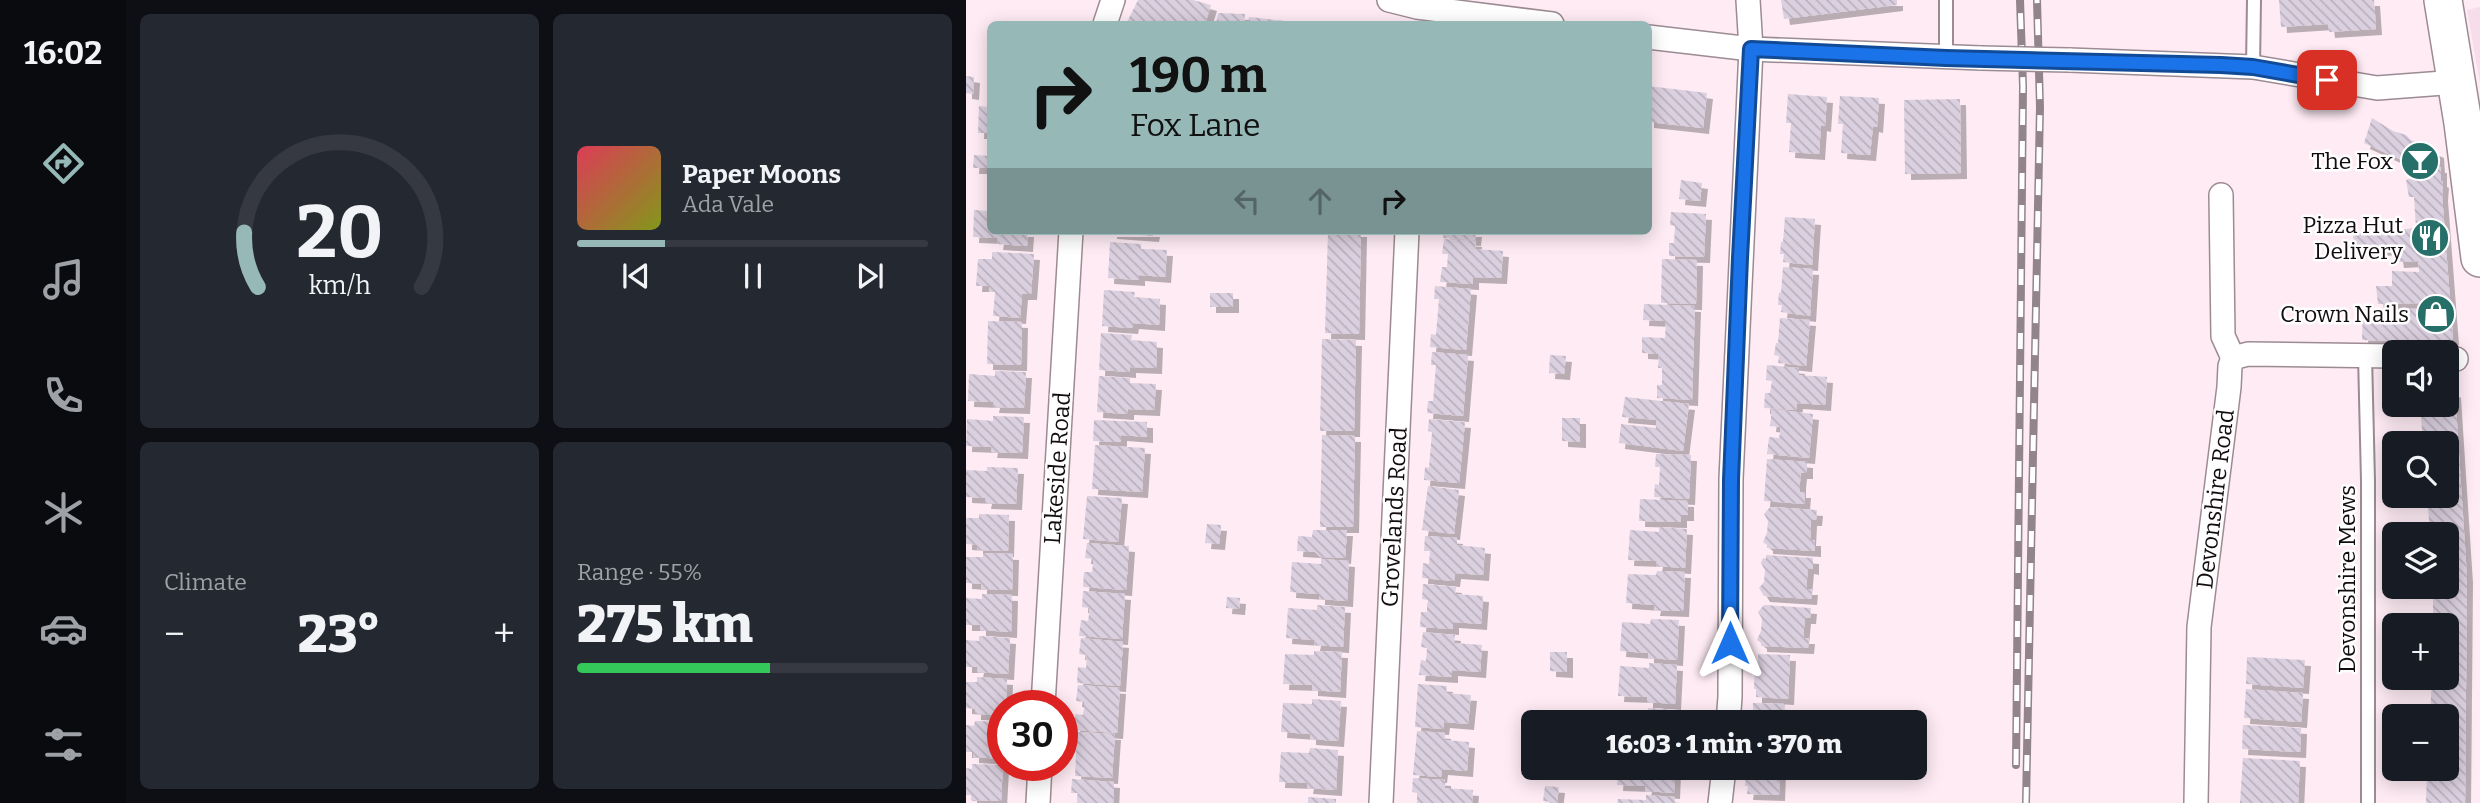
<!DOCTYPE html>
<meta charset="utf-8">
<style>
:root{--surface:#171b24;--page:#242831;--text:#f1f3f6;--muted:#9ea1a6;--line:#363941;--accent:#96b8b7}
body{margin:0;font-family:Bitter,serif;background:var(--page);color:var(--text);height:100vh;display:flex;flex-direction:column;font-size:26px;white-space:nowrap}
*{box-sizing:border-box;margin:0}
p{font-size:23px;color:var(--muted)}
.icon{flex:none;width:38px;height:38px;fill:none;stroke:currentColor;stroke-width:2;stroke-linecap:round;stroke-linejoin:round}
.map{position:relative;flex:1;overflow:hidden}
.details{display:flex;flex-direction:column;gap:14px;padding:14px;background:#0d0f14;width:840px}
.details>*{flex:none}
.banner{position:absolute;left:21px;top:21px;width:665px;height:214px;border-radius:10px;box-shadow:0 4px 18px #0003;background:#96b8b7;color:#111;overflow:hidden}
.controls{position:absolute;left:1416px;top:340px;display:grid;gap:14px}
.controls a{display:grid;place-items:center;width:77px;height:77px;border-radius:10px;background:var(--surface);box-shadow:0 4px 18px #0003;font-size:35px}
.speed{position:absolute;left:21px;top:690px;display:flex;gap:14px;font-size:35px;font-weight:700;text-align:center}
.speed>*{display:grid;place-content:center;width:91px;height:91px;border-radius:50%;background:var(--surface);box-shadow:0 4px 18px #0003;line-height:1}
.speed .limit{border:10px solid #d22;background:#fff;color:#111}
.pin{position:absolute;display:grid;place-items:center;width:60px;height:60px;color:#fff;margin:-30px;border-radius:14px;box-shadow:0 4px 10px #0006}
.me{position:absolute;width:77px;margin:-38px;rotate:0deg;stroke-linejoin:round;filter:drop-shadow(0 0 5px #0008)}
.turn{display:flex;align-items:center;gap:24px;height:147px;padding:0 28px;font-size:32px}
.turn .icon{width:91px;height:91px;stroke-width:2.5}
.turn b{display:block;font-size:49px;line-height:60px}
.lanes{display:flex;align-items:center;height:66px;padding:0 28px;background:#0003;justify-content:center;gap:35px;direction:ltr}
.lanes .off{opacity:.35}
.big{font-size:52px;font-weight:800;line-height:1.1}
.details .card{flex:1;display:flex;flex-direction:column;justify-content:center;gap:10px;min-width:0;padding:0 24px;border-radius:10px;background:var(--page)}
.details .dial{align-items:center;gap:0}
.dial svg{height:182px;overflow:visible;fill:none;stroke:var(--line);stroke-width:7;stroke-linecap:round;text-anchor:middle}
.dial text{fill:var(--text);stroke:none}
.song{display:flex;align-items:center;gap:21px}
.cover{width:84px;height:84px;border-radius:10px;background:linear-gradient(135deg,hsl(350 70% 55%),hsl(70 70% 35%))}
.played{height:7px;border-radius:4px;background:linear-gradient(90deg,var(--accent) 25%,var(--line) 25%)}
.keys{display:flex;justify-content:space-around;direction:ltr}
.heat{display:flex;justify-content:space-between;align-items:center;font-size:38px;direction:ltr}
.charge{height:10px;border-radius:5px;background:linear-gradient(90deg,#34c759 55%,var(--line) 0)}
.details .tiles{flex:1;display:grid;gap:14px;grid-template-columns:repeat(2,1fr)}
.trip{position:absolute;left:555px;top:710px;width:406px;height:70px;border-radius:10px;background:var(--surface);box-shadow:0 4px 18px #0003;font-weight:800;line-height:70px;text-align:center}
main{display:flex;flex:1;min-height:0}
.dock{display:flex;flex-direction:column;width:126px;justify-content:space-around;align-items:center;background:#090b0e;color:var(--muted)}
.dock .icon{width:49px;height:49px}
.dock .on{color:var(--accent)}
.dock b{font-size:32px;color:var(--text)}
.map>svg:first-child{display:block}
</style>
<main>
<nav class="dock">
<b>16:02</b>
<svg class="icon on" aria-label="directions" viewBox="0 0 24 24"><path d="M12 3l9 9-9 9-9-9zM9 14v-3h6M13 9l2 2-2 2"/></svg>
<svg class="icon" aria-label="music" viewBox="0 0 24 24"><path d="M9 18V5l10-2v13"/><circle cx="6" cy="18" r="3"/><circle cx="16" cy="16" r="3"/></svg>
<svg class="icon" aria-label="phone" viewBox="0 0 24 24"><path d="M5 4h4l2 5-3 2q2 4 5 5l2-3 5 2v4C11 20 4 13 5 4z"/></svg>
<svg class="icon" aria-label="climate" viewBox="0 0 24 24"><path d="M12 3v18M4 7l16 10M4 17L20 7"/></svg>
<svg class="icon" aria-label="car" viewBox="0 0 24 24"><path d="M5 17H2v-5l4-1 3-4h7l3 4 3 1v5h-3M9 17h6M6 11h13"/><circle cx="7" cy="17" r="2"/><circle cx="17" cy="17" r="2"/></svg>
<svg class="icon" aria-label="filters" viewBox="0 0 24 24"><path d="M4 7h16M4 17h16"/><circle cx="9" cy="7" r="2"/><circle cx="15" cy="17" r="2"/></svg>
</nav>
<section class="details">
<div class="tiles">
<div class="card dial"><svg viewBox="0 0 100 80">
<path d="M14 69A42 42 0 1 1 86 69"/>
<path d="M14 69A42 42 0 0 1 8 45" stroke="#96b8b7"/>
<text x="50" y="56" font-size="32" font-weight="700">20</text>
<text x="50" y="72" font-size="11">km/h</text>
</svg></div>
<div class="card">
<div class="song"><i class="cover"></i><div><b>Paper Moons</b><p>Ada Vale</p></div></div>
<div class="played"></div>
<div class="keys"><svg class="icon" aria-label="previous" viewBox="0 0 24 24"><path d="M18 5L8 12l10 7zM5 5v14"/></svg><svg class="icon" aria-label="pause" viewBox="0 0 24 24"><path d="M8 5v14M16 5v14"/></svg><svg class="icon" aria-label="next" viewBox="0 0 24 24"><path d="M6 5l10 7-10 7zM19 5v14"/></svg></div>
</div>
<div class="card"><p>Climate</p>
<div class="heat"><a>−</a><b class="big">23°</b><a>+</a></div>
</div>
<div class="card"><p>Range · 55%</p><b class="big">275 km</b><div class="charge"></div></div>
</div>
</section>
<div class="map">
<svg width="1514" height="803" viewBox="0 0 1514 803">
<defs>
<pattern id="building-back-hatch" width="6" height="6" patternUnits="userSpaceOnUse" patternTransform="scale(1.75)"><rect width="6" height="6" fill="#dbd0df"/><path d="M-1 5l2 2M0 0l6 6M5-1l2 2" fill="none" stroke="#bbb1be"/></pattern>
<filter id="shadow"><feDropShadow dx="6" dy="6" stdDeviation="0" flood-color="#0004"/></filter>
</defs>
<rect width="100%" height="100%" fill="#feebf4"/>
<path fill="#f7dce9" d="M 1514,7 L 1514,83 L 1501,10 Z"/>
<g fill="url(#building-back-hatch)" filter="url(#shadow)">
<path d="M 172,0 L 227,0 L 245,5 L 239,24 L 160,24 Z"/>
<path d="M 815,0 L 931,0 L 931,5 L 818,19 Z"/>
<path d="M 1313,0 L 1408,0 L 1410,29 L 1363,32 L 1362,24 L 1315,27 Z"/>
<path d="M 252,13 L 279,14 L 278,24 L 250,24 Z"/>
<path d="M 283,17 L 319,21 L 318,24 L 282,24 Z"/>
<path d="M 0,76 L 8,77 L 7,94 L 0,93 Z"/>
<path d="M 682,86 L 741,93 L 737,128 L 682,122 Z"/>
<path d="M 822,94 L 861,97 L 859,126 L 855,125 L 853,154 L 823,152 L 825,123 L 820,123 Z"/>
<path d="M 874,96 L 913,98 L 911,127 L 907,126 L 904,155 L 875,153 L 877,124 L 872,124 Z"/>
<path d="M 994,99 L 995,173 L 939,174 L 938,100 Z"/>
<path d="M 13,106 L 24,107 L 24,133 L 12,133 Z"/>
<path d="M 1406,118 L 1427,131 L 1440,135 L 1445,140 L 1472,152 L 1473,167 L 1475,167 L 1475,181 L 1477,182 L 1476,195 L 1487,339 L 1480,343 L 1396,340 L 1397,308 L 1455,309 L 1455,303 L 1412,304 L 1410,286 L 1426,286 L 1426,271 L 1453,272 L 1452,261 L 1432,262 L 1430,249 L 1388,251 L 1387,234 L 1450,228 L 1448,197 L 1443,197 L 1440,180 L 1448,177 L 1446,165 L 1398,143 Z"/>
<path d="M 8,155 L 24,156 L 24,168 L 7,168 Z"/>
<path d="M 715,180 L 736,183 L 734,201 L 713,199 Z"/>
<path d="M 8,210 L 24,211 L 24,231 L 62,231 L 61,246 L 31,244 L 32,238 L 7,237 Z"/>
<path d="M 705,212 L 740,214 L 738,257 L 703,256 L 703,243 L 708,243 L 709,226 L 704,225 Z"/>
<path d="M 819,217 L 849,219 L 846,265 L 817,262 L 818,254 L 814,254 L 815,242 L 817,242 Z"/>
<path d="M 145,231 L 188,231 L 187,236 L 145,233 Z"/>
<path d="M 362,231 L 395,231 L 393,334 L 359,333 Z"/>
<path d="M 478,231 L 510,231 L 509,240 L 477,238 Z"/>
<path d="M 478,239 L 510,241 L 509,249 L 537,251 L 535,278 L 507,277 L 507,284 L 474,282 L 476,267 L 481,267 L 482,254 L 476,254 Z"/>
<path d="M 144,242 L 175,244 L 175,249 L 201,250 L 199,277 L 173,275 L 173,280 L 142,278 Z"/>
<path d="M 26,252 L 68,254 L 65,294 L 56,294 L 54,318 L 27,316 L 29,292 L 23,292 L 23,286 L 10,286 L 12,259 L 26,259 Z"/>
<path d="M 696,259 L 731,260 L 730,304 L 695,303 Z"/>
<path d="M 817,267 L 847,269 L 844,316 L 815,312 L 816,305 L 812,305 L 813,292 L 815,293 Z"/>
<path d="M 469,286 L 505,289 L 500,350 L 464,347 L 465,334 L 470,335 L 473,299 L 468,299 Z"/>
<path d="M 138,290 L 169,292 L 168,297 L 194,299 L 193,325 L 167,323 L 166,328 L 136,326 Z"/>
<rect x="244" y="293" width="23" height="14"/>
<path d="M 678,304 L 729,306 L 726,400 L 691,398 L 691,385 L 696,385 L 696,368 L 692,368 L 693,354 L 676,353 L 676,337 L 699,338 L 700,321 L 677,320 Z"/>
<path d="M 814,318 L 844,320 L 840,366 L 812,363 L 813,356 L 808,355 L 810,343 L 812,343 Z"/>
<path d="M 22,321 L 56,322 L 55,365 L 21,364 Z"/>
<path d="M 135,333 L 166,335 L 165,340 L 191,342 L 190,368 L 164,367 L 164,372 L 133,370 Z"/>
<path d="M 356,339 L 390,340 L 388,431 L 354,431 Z"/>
<path d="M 466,352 L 502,355 L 497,416 L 461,413 L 462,401 L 467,401 L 470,365 L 465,365 Z"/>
<path d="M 584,355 L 600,356 L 598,374 L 583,373 Z"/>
<path d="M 801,365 L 833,368 L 833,375 L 861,377 L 859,405 L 831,403 L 830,410 L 798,408 L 799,393 L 804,393 L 806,381 L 800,380 Z"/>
<path d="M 29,371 L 60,372 L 58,408 L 27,407 L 28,402 L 2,401 L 3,374 L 29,376 Z"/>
<path d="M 133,376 L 164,378 L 164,383 L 190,384 L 188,410 L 162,409 L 162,414 L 131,412 Z"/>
<path d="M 1480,387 L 1489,392 L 1501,577 L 1499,803 L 1460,803 L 1461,768 L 1480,768 L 1480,716 L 1464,716 L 1466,677 L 1480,677 L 1480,625 L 1467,625 L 1467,586 L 1480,586 L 1480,534 L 1464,534 L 1461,495 L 1480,495 L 1480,443 L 1457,443 L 1454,406 L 1435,408 L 1435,404 L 1480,404 Z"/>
<path d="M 659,397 L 723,404 L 717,451 L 653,443 L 655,424 L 690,428 L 690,424 L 691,420 L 656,417 Z"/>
<path d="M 806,409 L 847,414 L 843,458 L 801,454 L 803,437 L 813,438 L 814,433 L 814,427 L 804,426 Z"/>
<path d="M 27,416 L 58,417 L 56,453 L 25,452 L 26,447 L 0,446 L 1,419 L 27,421 Z"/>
<path d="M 596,418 L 614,418 L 614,442 L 596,441 Z"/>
<path d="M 463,419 L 499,422 L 493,483 L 458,480 L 459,467 L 463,468 L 466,432 L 462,431 Z"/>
<path d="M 128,420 L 181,422 L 181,437 L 155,435 L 155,442 L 127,441 Z"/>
<path d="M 356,435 L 389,436 L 387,527 L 354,527 Z"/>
<path d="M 129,445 L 179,448 L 176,492 L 126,489 Z"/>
<path d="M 690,454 L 725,455 L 723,499 L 688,497 L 689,484 L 693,485 L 694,467 L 689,467 Z"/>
<path d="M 801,459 L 841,462 L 841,473 L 835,473 L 834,482 L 834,492 L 839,492 L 838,504 L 798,501 Z"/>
<path d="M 21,467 L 52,468 L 50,504 L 19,503 L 20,498 L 0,497 L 0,470 L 21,471 Z"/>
<path d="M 462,486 L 493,490 L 488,534 L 456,530 Z"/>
<path d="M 121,496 L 156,498 L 152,542 L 117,539 Z"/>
<path d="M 674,499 L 722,501 L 722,515 L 715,515 L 715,522 L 673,521 Z"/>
<path d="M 804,507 L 851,510 L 850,520 L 845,520 L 844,540 L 849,540 L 849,551 L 801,548 L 801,545 L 797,542 L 801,533 L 802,521 L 798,514 Z"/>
<path d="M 13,514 L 43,515 L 42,551 L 11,550 L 11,545 L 0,544 L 0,518 L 13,518 Z"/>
<path d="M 241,524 L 255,525 L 253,544 L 239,543 Z"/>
<path d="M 693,527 L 721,529 L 719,568 L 690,566 L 691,561 L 662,560 L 664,530 L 693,532 Z"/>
<path d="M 347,530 L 381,530 L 379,558 L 354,557 L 349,552 L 331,551 L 332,536 L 346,537 Z"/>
<path d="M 459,536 L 491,538 L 491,545 L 519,548 L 517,575 L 489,573 L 488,581 L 456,578 L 457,563 L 463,564 L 464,551 L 458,551 Z"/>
<path d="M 121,543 L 163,546 L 160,590 L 117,587 L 118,572 L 126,572 L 127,565 L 127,559 L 119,558 Z"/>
<path d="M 17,553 L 47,554 L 46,590 L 15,589 L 15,584 L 0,583 L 0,557 L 17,557 Z"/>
<path d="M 800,555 L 847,558 L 847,569 L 842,568 L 840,589 L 846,589 L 845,599 L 798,596 L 793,588 L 798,582 L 799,570 L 795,563 L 797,558 L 800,559 Z"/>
<path d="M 355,559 L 383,561 L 381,601 L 353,599 L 353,594 L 324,592 L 326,562 L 355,564 Z"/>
<path d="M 691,571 L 719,572 L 717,611 L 688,610 L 689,605 L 660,603 L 662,574 L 690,575 Z"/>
<path d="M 457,584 L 490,587 L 489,594 L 517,596 L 515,624 L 487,622 L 487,629 L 454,627 L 455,612 L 461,612 L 461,606 L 462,600 L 456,599 Z"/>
<path d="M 117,591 L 159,594 L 156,639 L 113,636 L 115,620 L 122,621 L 124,608 L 116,607 Z"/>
<path d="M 16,594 L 46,595 L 45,632 L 14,630 L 14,625 L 0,625 L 0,598 L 16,599 Z"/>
<path d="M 261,597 L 274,598 L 273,609 L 260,608 Z"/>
<path d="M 351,605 L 379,607 L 377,647 L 348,645 L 349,640 L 320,638 L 322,608 L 351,610 Z"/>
<path d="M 798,605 L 845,608 L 844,618 L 839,618 L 837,638 L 843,638 L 842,648 L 795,646 L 795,643 L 791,640 L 795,631 L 796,619 L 792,612 Z"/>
<path d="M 685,619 L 713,620 L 711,660 L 682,658 L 682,653 L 654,651 L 656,622 L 684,624 Z"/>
<path d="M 457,632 L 489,635 L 488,643 L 516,645 L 514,672 L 486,670 L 486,677 L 453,675 L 455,660 L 460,661 L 461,648 L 455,647 Z"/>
<path d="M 13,636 L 44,638 L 42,674 L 11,672 L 12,667 L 0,667 L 0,640 L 13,641 Z"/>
<path d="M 115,638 L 157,642 L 154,686 L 111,683 L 112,667 L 120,668 L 121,655 L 113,654 Z"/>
<path d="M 348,651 L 376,652 L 374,692 L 346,690 L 346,685 L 317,684 L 319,654 L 348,655 Z"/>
<path d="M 584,652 L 601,652 L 601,672 L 584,671 Z"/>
<path d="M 792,654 L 824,655 L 822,699 L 790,697 L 790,689 L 788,689 L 789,662 L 792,662 Z"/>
<path d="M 1281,657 L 1339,660 L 1337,688 L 1280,684 Z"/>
<path d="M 683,663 L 711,665 L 709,704 L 681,702 L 681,697 L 652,696 L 654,666 L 683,668 Z"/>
<path d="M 11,677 L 41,679 L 40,705 L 37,705 L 37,715 L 9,714 L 9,709 L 0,708 L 0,682 L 11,682 Z"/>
<path d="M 452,684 L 481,686 L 480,693 L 505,695 L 502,724 L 478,722 L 477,729 L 449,727 Z"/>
<path d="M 112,685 L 154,688 L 151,733 L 108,730 L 109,714 L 117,715 L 118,708 L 118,702 L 110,701 Z"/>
<path d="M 1280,689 L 1337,693 L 1335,722 L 1278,718 Z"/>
<path d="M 346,699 L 375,701 L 372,741 L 344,739 L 344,734 L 315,732 L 317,703 L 346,704 Z"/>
<path d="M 787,703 L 819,704 L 818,723 L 783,723 L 784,710 L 787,710 Z"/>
<path d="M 682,708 L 711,710 L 710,723 L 653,723 L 653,711 L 682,713 Z"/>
<path d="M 9,721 L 37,722 L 37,759 L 7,757 L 7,752 L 0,752 L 0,725 L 8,726 Z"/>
<path d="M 1277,725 L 1335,728 L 1334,752 L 1276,749 Z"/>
<path d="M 451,731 L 479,733 L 479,740 L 503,742 L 501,771 L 476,769 L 475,777 L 447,775 Z"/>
<path d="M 111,732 L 149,734 L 146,778 L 109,776 Z"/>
<path d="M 344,748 L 372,750 L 370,790 L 341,788 L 342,783 L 313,782 L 315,752 L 343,753 Z"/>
<path d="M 1277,758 L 1334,761 L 1332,803 L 1274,803 Z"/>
<path d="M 6,764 L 37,765 L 35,801 L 5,800 L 5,795 L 0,795 L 0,768 L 6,769 Z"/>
<path d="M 652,768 L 709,768 L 708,793 L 679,791 L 680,786 L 651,785 Z"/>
<path d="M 780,768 L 814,768 L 813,795 L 781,794 L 782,786 L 779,786 Z"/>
<path d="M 447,778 L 479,780 L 479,788 L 507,790 L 506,803 L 451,803 L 451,793 L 446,792 Z"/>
<path d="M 106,779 L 148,782 L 147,803 L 111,803 L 112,793 L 105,793 Z"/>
<path d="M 579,786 L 593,787 L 591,803 L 577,801 Z"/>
<path d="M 680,795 L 709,797 L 709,803 L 651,803 L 652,799 L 680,800 Z"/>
<path d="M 342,797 L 370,799 L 370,803 L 342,803 Z"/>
</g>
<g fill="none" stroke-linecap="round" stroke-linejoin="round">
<g stroke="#9c8b93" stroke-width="16">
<g id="lane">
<path d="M 980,58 L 980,0"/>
<path d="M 1287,67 L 1288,0"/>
<path d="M 1399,355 L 1402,481 L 1402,803"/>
</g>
</g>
<g stroke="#9c8b93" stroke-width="26">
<g id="street">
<path d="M 423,0 L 451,7 L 586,24"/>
<path d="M 139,24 L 147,0"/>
<path d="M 682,37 L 785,49 L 1015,58"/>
<path d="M 1103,60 L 1287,67 L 1411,88 L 1491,82"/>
<path d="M 1255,195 L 1257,336 L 1267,358"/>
<path d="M 1480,359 L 1490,359"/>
<path d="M 77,705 L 105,231"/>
<path d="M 762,723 L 764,697 L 765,479 L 785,49 L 782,0"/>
<path d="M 72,803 L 74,765"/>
<path d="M 415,803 L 441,231"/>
<path d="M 754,803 L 758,768"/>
<path d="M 1230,803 L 1233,627 L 1263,387 L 1264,366 L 1267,358 L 1282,354 L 1428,356"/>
</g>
</g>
<g stroke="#9c8b93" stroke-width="40">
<path id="primary" d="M 1477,0 L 1497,123 L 1514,258"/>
</g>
<use href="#lane" stroke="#fff" stroke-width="12"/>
<use href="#street" stroke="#fff" stroke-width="23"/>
<use href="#primary" stroke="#fff" stroke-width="37"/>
<g stroke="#91848a" stroke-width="8">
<g id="rail">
<path d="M 1050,765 L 1057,86 L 1054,0"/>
<path d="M 1060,803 L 1074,107 L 1071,0"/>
</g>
</g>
<use href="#rail" stroke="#fefefe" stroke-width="5" stroke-dasharray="16" stroke-linecap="butt"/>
<g stroke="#9c8b93" stroke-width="26" stroke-linecap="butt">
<path id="street-bridge" d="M 1015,58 L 1103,60"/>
</g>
<use href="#street-bridge" stroke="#fff" stroke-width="23"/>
</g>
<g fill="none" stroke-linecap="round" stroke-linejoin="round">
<g stroke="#114b97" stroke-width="18">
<path id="route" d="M 764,643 L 765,480 L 774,258 L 785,49 L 980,58 L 1255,65 L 1287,67 L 1361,80"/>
</g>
<use href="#route" stroke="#1a73e8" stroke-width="12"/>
</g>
<defs>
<g id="bar-disc" transform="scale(2.0125)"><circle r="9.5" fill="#27706a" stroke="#fefefe"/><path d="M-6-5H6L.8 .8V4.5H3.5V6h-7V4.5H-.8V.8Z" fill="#fff"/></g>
<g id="restaurant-disc" transform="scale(2.0125)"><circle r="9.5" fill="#27706a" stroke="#fefefe"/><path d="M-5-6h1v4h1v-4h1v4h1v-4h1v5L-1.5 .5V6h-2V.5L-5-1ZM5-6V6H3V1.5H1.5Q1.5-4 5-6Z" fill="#fff"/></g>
<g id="shop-disc" transform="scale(2.0125)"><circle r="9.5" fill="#27706a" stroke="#fefefe"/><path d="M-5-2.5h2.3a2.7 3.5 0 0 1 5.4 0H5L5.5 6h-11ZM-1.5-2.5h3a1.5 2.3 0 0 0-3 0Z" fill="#fff"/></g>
</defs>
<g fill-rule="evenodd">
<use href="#bar-disc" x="1454" y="161"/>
<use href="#restaurant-disc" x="1464" y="238"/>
<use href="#shop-disc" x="1470" y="314"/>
</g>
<g text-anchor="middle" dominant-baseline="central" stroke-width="5" stroke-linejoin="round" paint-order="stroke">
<g font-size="23" fill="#120c0f" stroke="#fefefe" text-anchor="end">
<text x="1427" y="161">The Fox</text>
<text x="1437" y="225">Pizza Hut<tspan x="1437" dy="26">Delivery</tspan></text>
<text x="1443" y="314">Crown Nails</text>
</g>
<g font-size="23" fill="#120c0f" stroke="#fefefe">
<text transform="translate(91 468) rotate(-86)">Lakeside Road</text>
<text transform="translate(1249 499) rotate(-83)">Devonshire Road</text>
<text transform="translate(428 517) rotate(-87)">Grovelands Road</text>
<text transform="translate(1381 579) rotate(-90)">Devonshire Mews</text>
</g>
</g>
</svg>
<div class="controls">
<a><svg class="icon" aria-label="sound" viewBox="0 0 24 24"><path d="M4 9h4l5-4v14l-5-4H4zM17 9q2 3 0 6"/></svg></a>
<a><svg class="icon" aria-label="search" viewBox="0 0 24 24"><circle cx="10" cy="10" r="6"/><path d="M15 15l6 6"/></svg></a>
<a><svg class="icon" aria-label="layers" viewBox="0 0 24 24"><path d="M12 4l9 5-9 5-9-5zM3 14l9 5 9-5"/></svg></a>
<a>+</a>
<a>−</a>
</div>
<div class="speed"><div class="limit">30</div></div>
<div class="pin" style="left:1361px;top:80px;background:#d93025"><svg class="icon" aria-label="arrive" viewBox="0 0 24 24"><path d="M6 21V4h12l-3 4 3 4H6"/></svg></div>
<svg class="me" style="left:764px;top:643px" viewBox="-20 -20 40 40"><path d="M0-17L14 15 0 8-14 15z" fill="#1a73e8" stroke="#fff" stroke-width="4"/></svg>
<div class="trip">16:03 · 1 min · 370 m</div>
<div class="banner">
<div class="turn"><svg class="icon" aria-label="right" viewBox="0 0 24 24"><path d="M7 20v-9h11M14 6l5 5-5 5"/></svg><div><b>190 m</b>Fox Lane</div></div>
<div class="lanes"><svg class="icon off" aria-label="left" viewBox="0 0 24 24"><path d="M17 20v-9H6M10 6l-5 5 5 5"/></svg><svg class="icon off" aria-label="ahead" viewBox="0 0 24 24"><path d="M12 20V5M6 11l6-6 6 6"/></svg><svg class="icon" aria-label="right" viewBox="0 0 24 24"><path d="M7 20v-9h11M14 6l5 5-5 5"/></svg></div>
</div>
</div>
</main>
